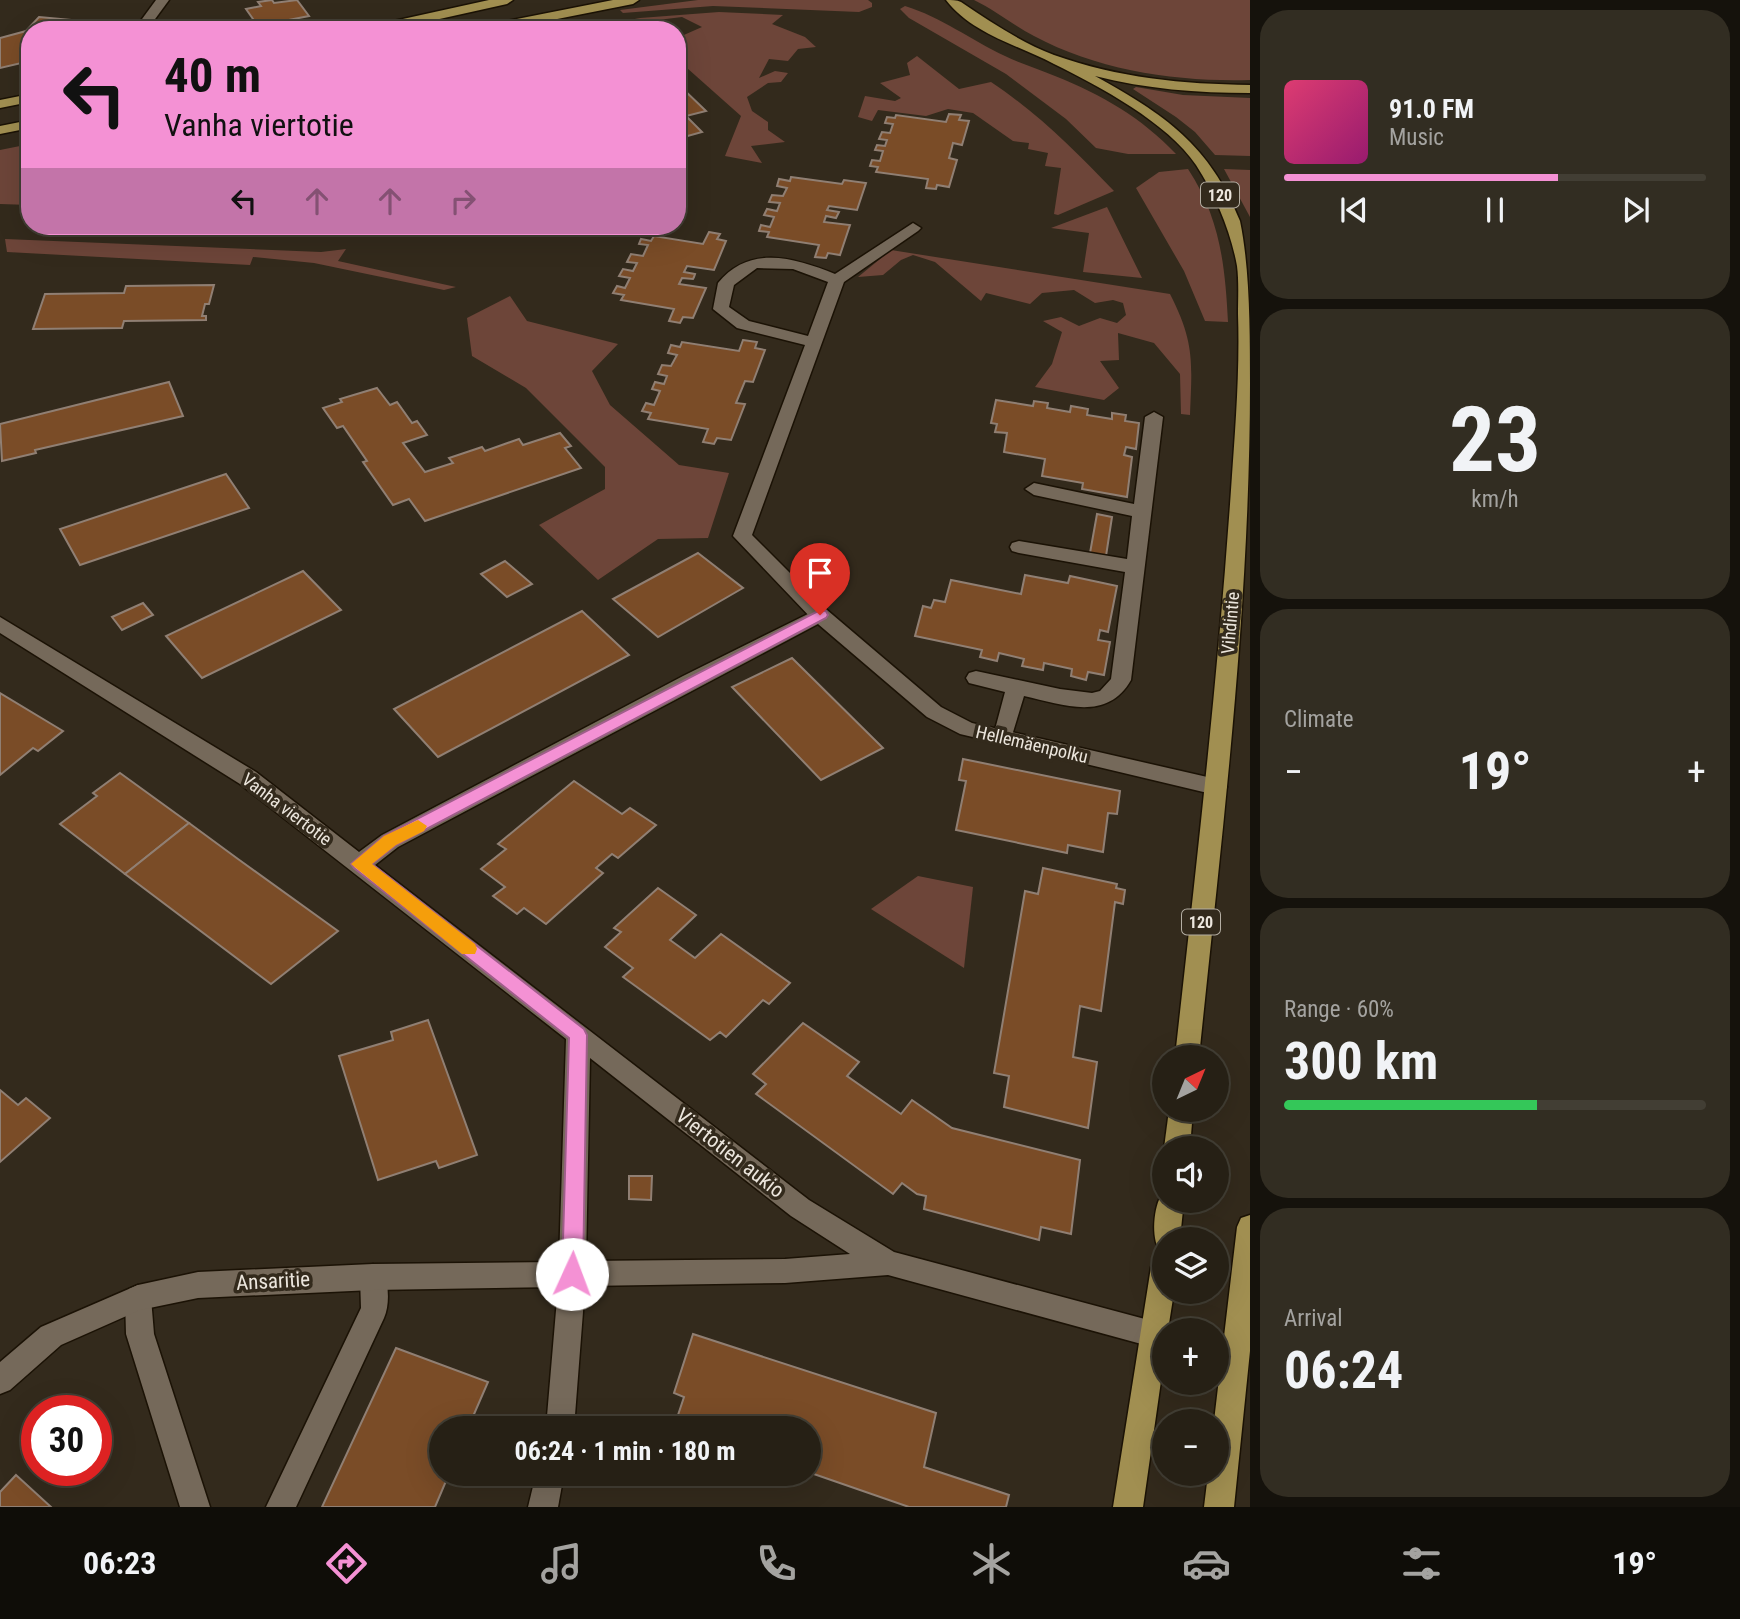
<!DOCTYPE html>
<meta charset="utf-8">
<style>
:root{--surface:#262015;--page:#322d22;--text:#f1f3f6;--muted:#a4a3a0;--line:#423e34;--accent:#f491d4}
body{margin:0;font-family:"Roboto Condensed",sans-serif;background:var(--page);color:var(--text);height:100vh;display:flex;flex-direction:column;font-size:26px;white-space:nowrap}
*{box-sizing:border-box;margin:0}
p{font-size:23px;color:var(--muted)}
.icon{flex:none;width:38px;height:38px;fill:none;stroke:currentColor;stroke-width:2;stroke-linecap:round;stroke-linejoin:round}
.map{position:relative;flex:1;overflow:hidden}
.side{display:flex;flex-direction:column;gap:10px;padding:10px;background:#15120c;width:490px}
.side>*{flex:none}
.top-card{position:absolute;left:21px;top:21px;width:665px;height:214px;border-radius:28px;box-shadow:0 7px 28px #0002,0 0 0 2px var(--line);background:#f491d4;color:#111;overflow:hidden}
.needle{width:46px;rotate:43deg}
.controls{position:absolute;left:1152px;top:1045px;display:grid;gap:14px}
.controls a{display:grid;place-items:center;width:77px;height:77px;border-radius:50%;background:var(--surface);box-shadow:0 7px 28px #0002,0 0 0 2px var(--line);font-size:35px}
.speed{position:absolute;left:21px;top:1395px;display:flex;gap:14px;font-size:35px;font-weight:700;text-align:center}
.speed>*{display:grid;place-content:center;width:91px;height:91px;border-radius:50%;background:var(--surface);box-shadow:0 7px 28px #0002,0 0 0 2px var(--line);line-height:1}
.speed .limit{border:10px solid #d22;background:#fff;color:#111}
.pin{position:absolute;display:grid;place-items:center;width:60px;height:60px;color:#fff;margin:-72px -30px;border-radius:50% 50% 50% 0;rotate:-45deg;box-shadow:0 0 7px #0007}
.pin .icon{rotate:45deg}
.me{position:absolute;width:77px;margin:-38px;rotate:2deg;stroke-linejoin:round;filter:drop-shadow(0 0 5px #0008)}
.turn{display:flex;align-items:center;gap:24px;height:147px;padding:0 28px;font-size:32px}
.turn .icon{width:91px;height:91px;stroke-width:2.5}
.turn b{display:block;font-size:49px;line-height:60px}
.lanes{display:flex;align-items:center;height:66px;padding:0 28px;background:#0003;justify-content:center;gap:35px;direction:ltr}
.lanes .off{opacity:.35}
.big{font-size:52px;font-weight:700;line-height:1.1}
.side .card{flex:1;display:flex;flex-direction:column;justify-content:center;gap:10px;min-width:0;padding:0 24px;border-radius:28px;background:var(--page)}
.side .dial{align-items:center;gap:0}
.dial b{font-size:91px;line-height:1}
.song{display:flex;align-items:center;gap:21px}
.cover{width:84px;height:84px;border-radius:10px;background:linear-gradient(135deg,hsl(340 70% 55%),hsl(320 70% 35%))}
.played{height:7px;border-radius:4px;background:linear-gradient(90deg,var(--accent) 65%,var(--line) 65%)}
.keys{display:flex;justify-content:space-around;direction:ltr}
.heat{display:flex;justify-content:space-between;align-items:center;font-size:38px;direction:ltr}
.charge{height:10px;border-radius:5px;background:linear-gradient(90deg,#34c759 60%,var(--line) 0)}
.trip{position:absolute;left:429px;top:1416px;width:392px;height:70px;border-radius:35px;background:var(--surface);box-shadow:0 7px 28px #0002,0 0 0 2px var(--line);font-weight:700;line-height:70px;text-align:center}
.tab-bar{display:flex;height:112px;justify-content:space-around;align-items:center;background:#0f0d08;color:var(--muted)}
.tab-bar .icon{width:49px;height:49px}
.tab-bar .on{color:var(--accent)}
.tab-bar b{font-size:32px;color:var(--text)}
main{display:flex;flex:1;min-height:0}
.map>svg:first-child{display:block}
</style>
<main>
<div class="map">
<svg width="1250" height="1507" viewBox="0 0 1250 1507">
<rect width="100%" height="100%" fill="#332a1c"/>
<g fill="#6d4539">
<path d="M 698,0 L 868,0 L 872,3 L 872,7 L 859,12 L 713,6 L 623,13 L 620,10 Z"/>
<path d="M 974,0 L 1250,0 L 1250,80 C 1178,82 1099,71 1034,36 C 1013,25 995,10 974,0 Z"/>
<path d="M 905,6 C 941,17 971,40 1005,56 C 1021,64 1039,69 1055,76 C 1102,95 1141,117 1176,154 L 1128,154 L 1096,148 L 1066,119 L 1006,74 L 909,18 L 900,9 Z"/>
<path d="M 719,12 L 783,15 L 772,24 L 805,37 L 816,47 L 798,49 L 788,61 L 769,59 L 759,78 L 775,71 L 788,73 L 781,82 L 768,83 L 747,97 L 752,111 L 768,122 L 768,130 L 785,142 L 751,146 L 762,163 L 725,156 L 741,116 L 687,68 L 680,86 L 677,86 L 677,38 L 702,27 L 682,17 L 650,21 L 636,30 L 577,30 L 640,18 Z"/>
<path d="M 917,56 L 959,89 L 991,82 C 1039,114 1074,150 1114,191 L 1058,215 L 1054,214 L 1061,168 L 1045,166 L 1048,153 L 1028,149 L 1029,143 L 1013,141 L 973,113 L 948,109 L 926,116 L 878,110 L 872,121 L 858,117 L 865,96 L 895,101 L 901,98 L 880,83 L 910,75 L 907,63 Z"/>
<path d="M 1136,87 L 1183,95 L 1250,98 L 1250,156 L 1215,155 L 1195,132 L 1176,117 L 1133,89 Z"/>
<path d="M 30,144 L 30,205 L 0,204 L 0,150 Z"/>
<path d="M 1188,169 C 1220,218 1225,264 1228,322 L 1205,321 L 1184,271 L 1136,188 L 1159,172 Z"/>
<path d="M 1224,169 L 1250,170 L 1250,217 Z"/>
<path d="M 1107,207 L 1142,278 L 1083,272 L 1089,233 L 1051,228 Z"/>
<path d="M 5,239 L 321,252 L 346,249 L 338,261 L 456,287 L 444,290 L 314,263 L 253,257 L 250,265 L 7,252 Z"/>
<path d="M 891,250 L 1170,294 C 1195,343 1192,362 1190,415 L 1181,414 L 1180,374 L 1154,343 L 1118,333 L 1119,360 L 1100,361 L 1119,388 L 1104,400 L 1035,387 L 1052,364 L 1062,332 L 1043,321 L 1061,317 L 1079,326 L 1100,318 L 1117,323 L 1126,315 L 1123,303 L 1113,300 L 1095,303 L 1074,290 L 1042,293 L 1030,304 L 986,293 L 981,301 L 935,262 L 913,255 L 901,260 L 883,275 L 858,277 Z"/>
<path d="M 510,296 L 527,321 L 618,344 L 592,371 L 610,405 L 679,465 L 729,473 L 708,538 L 658,539 L 598,580 L 539,525 L 605,489 L 605,467 L 526,388 L 472,356 L 467,318 Z"/>
<path d="M 918,876 L 973,887 L 964,968 L 871,909 Z"/>
</g>
<g fill="#7a4c27" stroke="#907f73" stroke-width="2">
<path d="M 272,0 L 274,3 L 297,0 L 309,16 L 258,26 L 246,9 L 261,6 L 258,2 Z"/>
<path d="M 39,17 L 94,22 L 88,30 L 30,30 L 30,61 L 0,68 L 0,38 L 26,31 Z"/>
<path d="M 677,86 L 680,86 L 706,111 L 686,116 L 702,132 L 677,139 Z"/>
<path d="M 949,114 L 961,115 L 959,120 L 969,121 L 962,145 L 953,143 L 951,151 L 949,158 L 957,160 L 949,187 L 937,185 L 936,189 L 926,188 L 928,179 L 876,172 L 878,167 L 870,166 L 872,160 L 880,161 L 883,151 L 875,150 L 877,145 L 885,146 L 887,140 L 879,139 L 882,132 L 890,133 L 893,124 L 885,123 L 887,117 L 895,118 L 896,115 L 946,122 Z"/>
<path d="M 791,177 L 842,184 L 844,180 L 866,183 L 857,210 L 829,206 L 827,210 L 839,212 L 836,218 L 826,216 L 824,222 L 850,225 L 840,255 L 828,253 L 826,258 L 815,257 L 819,245 L 767,237 L 769,232 L 759,231 L 761,225 L 770,227 L 774,217 L 764,215 L 767,209 L 777,211 L 780,203 L 769,202 L 772,195 L 783,196 L 787,188 L 777,186 L 779,179 L 790,181 Z"/>
<path d="M 709,232 L 720,234 L 717,239 L 726,241 L 714,270 L 687,266 L 684,272 L 695,274 L 694,277 L 693,279 L 682,278 L 679,284 L 706,288 L 693,318 L 683,317 L 680,323 L 669,321 L 674,309 L 621,300 L 624,295 L 613,293 L 617,286 L 625,288 L 630,278 L 619,276 L 623,269 L 633,271 L 637,263 L 627,262 L 631,254 L 643,256 L 648,245 L 639,244 L 641,239 L 651,241 L 654,236 L 703,244 Z"/>
<path d="M 214,285 L 209,304 L 205,304 L 202,316 L 206,316 L 206,320 L 124,321 L 122,328 L 33,329 L 45,294 L 124,293 L 126,286 Z"/>
<path d="M 743,340 L 757,342 L 755,348 L 765,350 L 753,382 L 745,381 L 736,403 L 745,404 L 731,440 L 717,438 L 714,444 L 703,442 L 708,429 L 648,419 L 651,413 L 642,411 L 646,403 L 654,405 L 660,391 L 652,389 L 655,382 L 664,384 L 667,376 L 658,374 L 662,365 L 671,366 L 677,355 L 668,353 L 671,345 L 680,347 L 682,342 L 739,351 Z"/>
<path d="M 169,382 L 183,416 L 35,450 L 36,453 L 2,461 L 0,424 Z"/>
<path d="M 377,388 L 390,405 L 397,402 L 412,423 L 417,421 L 427,435 L 403,443 L 425,472 L 453,463 L 449,458 L 482,447 L 485,451 L 519,439 L 523,445 L 560,433 L 571,446 L 565,448 L 581,468 L 425,521 L 409,499 L 393,505 L 363,462 L 367,461 L 343,426 L 337,428 L 323,408 L 342,402 L 340,399 Z"/>
<path d="M 996,400 L 1033,406 L 1034,401 L 1048,403 L 1047,408 L 1070,412 L 1071,406 L 1088,409 L 1087,415 L 1112,419 L 1112,413 L 1126,415 L 1125,421 L 1139,423 L 1136,449 L 1126,447 L 1124,455 L 1132,457 L 1127,497 L 1082,489 L 1083,483 L 1042,476 L 1045,459 L 1004,452 L 1007,433 L 995,432 L 997,424 L 991,423 Z"/>
<path d="M 226,474 L 249,508 L 80,565 L 60,529 Z"/>
<path d="M 1097,514 L 1112,517 L 1106,556 L 1090,553 Z"/>
<path d="M 698,553 L 743,588 L 658,637 L 613,599 Z"/>
<path d="M 505,561 L 532,584 L 507,597 L 481,574 Z"/>
<path d="M 303,571 L 341,610 L 202,678 L 166,636 Z"/>
<path d="M 1025,575 L 1068,583 L 1070,576 L 1117,586 L 1108,632 L 1100,630 L 1098,640 L 1110,642 L 1104,675 L 1088,672 L 1086,680 L 1071,676 L 1072,669 L 1044,663 L 1043,670 L 1022,666 L 1024,659 L 999,653 L 997,661 L 980,657 L 982,650 L 915,636 L 923,606 L 931,608 L 934,600 L 945,602 L 951,580 L 1021,594 Z"/>
<path d="M 143,603 L 153,615 L 122,630 L 112,617 Z"/>
<path d="M 582,611 L 629,655 L 438,757 L 394,709 Z"/>
<path d="M 792,658 L 883,748 L 821,780 L 732,687 Z"/>
<path d="M 0,693 L 63,731 L 38,751 L 33,748 L 0,775 Z"/>
<path d="M 963,759 L 1120,791 L 1117,814 L 1108,813 L 1103,852 L 1068,845 L 1067,853 L 956,830 L 966,781 L 959,780 Z"/>
<path d="M 120,773 L 189,823 L 125,874 L 60,824 L 97,796 L 93,793 Z"/>
<path d="M 574,781 L 622,814 L 630,808 L 656,825 L 618,858 L 612,854 L 596,868 L 603,873 L 546,924 L 524,908 L 517,914 L 493,896 L 505,887 L 481,869 L 506,849 L 498,844 Z"/>
<path d="M 189,823 L 238,859 L 338,931 L 271,984 L 125,874 Z"/>
<path d="M 1043,868 L 1117,884 L 1116,888 L 1125,890 L 1123,904 L 1115,902 L 1101,1011 L 1080,1006 L 1073,1057 L 1097,1062 L 1088,1128 L 1004,1107 L 1009,1076 L 994,1073 L 1025,891 L 1038,894 Z"/>
<path d="M 658,888 L 696,915 L 670,940 L 695,958 L 721,934 L 790,983 L 769,1004 L 763,1000 L 726,1037 L 720,1032 L 710,1040 L 623,977 L 633,968 L 605,947 L 621,932 L 614,928 Z"/>
<path d="M 428,1020 L 477,1155 L 439,1168 L 436,1161 L 378,1180 L 339,1056 L 393,1040 L 391,1032 Z"/>
<path d="M 803,1023 L 859,1062 L 847,1076 L 901,1114 L 912,1100 L 952,1128 L 1080,1160 L 1071,1234 L 1041,1227 L 1039,1240 L 924,1209 L 926,1196 L 917,1194 L 902,1183 L 893,1194 L 756,1094 L 766,1084 L 753,1074 Z"/>
<path d="M 0,1090 L 18,1105 L 26,1098 L 50,1118 L 0,1162 Z"/>
<path d="M 629,1176 L 652,1176 L 651,1200 L 629,1199 Z"/>
<path d="M 693,1334 L 936,1413 L 924,1467 L 1009,1495 L 1006,1507 L 909,1507 L 808,1472 L 808,1428 L 674,1427 L 684,1397 L 674,1393 Z"/>
<path d="M 396,1348 L 488,1382 L 468,1428 L 441,1428 L 441,1474 L 449,1474 L 435,1507 L 322,1507 Z"/>
<path d="M 16,1475 L 51,1507 L 0,1507 L 0,1492 Z"/>
</g>
<g fill="none" stroke-linecap="round" stroke-linejoin="round">
<g stroke="#1b1205" stroke-width="3">
<g id="lane">
<path d="M 913,223 L 921,228 L 918,231 L 844,282 L 752,535 L 827,610 L 830,615 L 827,620 L 813,620 L 733,536 L 805,345 L 737,328 L 713,309 L 718,283 C 750,244 795,258 835,274 ZM 757,268 L 793,269 L 828,282 L 808,336 L 749,321 L 729,307 L 734,285 Z"/>
<path d="M 1154,412 L 1163,417 L 1131,680 C 1107,722 1064,705 1024,696 L 1010,742 L 1003,745 L 996,742 L 993,737 L 1005,692 L 969,683 L 966,678 L 969,673 L 976,671 L 1060,689 L 1092,693 L 1100,691 L 1111,679 L 1125,572 L 1019,553 L 1012,551 L 1010,547 L 1012,543 L 1019,541 L 1127,559 L 1132,516 L 1034,495 L 1025,489 L 1034,483 L 1134,504 L 1145,417 Z"/>
<path d="M 373,1264 L 382,1268 C 389,1283 390,1304 384,1318 L 296,1507 L 266,1507 L 361,1308 L 360,1277 L 364,1268 Z"/>
<path d="M 138,1285 L 147,1289 L 151,1298 L 154,1334 L 210,1507 L 180,1507 L 126,1334 L 125,1298 L 129,1289 Z"/>
</g>
</g>
<g stroke="#1b1205" stroke-width="3">
<g id="street">
<path d="M 156,0 L 169,0 L 147,30 L 134,30 Z"/>
<path d="M 820,608 L 827,610 L 941,707 L 972,723 L 1216,779 L 1224,781 L 1227,787 L 1224,793 L 1216,795 L 960,734 L 927,717 L 818,624 L 398,847 L 375,865 L 809,1200 L 894,1252 L 1156,1322 L 1166,1326 L 1167,1330 L 1164,1330 L 1164,1345 L 1156,1348 L 888,1275 L 785,1283 L 585,1286 L 574,1428 L 546,1428 L 558,1287 L 373,1290 L 198,1298 L 140,1310 L 61,1345 L 10,1390 L 0,1394 L 0,1362 L 41,1327 L 138,1285 L 198,1272 L 373,1264 L 559,1262 L 566,1039 L 240,784 L 0,633 L 0,617 L 256,772 L 359,852 L 382,835 L 683,676 ZM 590,1058 L 791,1216 L 850,1254 L 785,1259 L 586,1261 Z"/>
<path d="M 536,1474 L 564,1474 L 558,1507 L 528,1507 Z"/>
</g>
</g>
<g stroke="#1b1205" stroke-width="3">
<g id="primary">
<path d="M 489,0 L 513,0 L 507,4 L 390,30 L 365,30 L 371,26 Z"/>
<path d="M 613,0 L 639,0 L 633,4 L 502,30 L 475,30 L 481,26 Z"/>
<path d="M 946,0 C 951,0 957,0 961,2 C 991,22 1020,42 1054,55 C 1118,78 1183,84 1250,85 L 1250,93 C 1197,93 1146,89 1095,76 C 1164,114 1210,145 1240,221 C 1250,269 1250,333 1250,383 C 1250,609 1222,833 1199,1057 L 1175,1057 C 1196,868 1218,679 1231,490 C 1235,431 1240,373 1238,314 C 1238,299 1239,281 1237,266 C 1231,232 1215,194 1196,165 C 1168,123 1099,86 1054,64 C 1018,45 972,34 946,0 Z"/>
<path d="M 30,94 L 30,102 L 0,108 L 0,100 Z"/>
<path d="M 30,120 L 30,128 L 0,134 L 0,126 Z"/>
<path d="M 1169,1110 L 1193,1110 L 1190,1148 L 1164,1148 Z"/>
<path d="M 1164,1191 L 1164,1200 L 1184,1200 L 1180,1239 L 1164,1239 L 1164,1250 L 1158,1248 C 1151,1233 1154,1203 1164,1191 Z"/>
<path d="M 1250,1215 L 1250,1351 L 1234,1507 L 1204,1507 L 1208,1474 L 1216,1474 L 1214,1421 L 1237,1227 L 1241,1218 Z"/>
<path d="M 1164,1255 L 1164,1292 L 1174,1292 L 1168,1330 L 1164,1330 L 1164,1360 L 1143,1507 L 1113,1507 L 1151,1267 L 1155,1258 Z"/>
</g>
</g>
<use href="#lane" fill="#75695a" fill-rule="evenodd"/>
<use href="#street" fill="#75695a" fill-rule="evenodd"/>
<use href="#primary" fill="#a18f51" fill-rule="evenodd"/>
</g>
<path fill="#f491d4" stroke="#9f5e8a" stroke-width="2" d="M 820,610 L 826,611 L 828,615 L 826,618 L 396,845 L 372,864 L 584,1029 L 587,1035 L 583,1274 L 580,1281 L 572,1283 L 565,1281 L 562,1274 L 569,1038 L 354,868 L 351,864 L 384,836 Z"/>
<path fill="#f59e0b" d="M 418,820 L 427,826 L 424,831 L 396,845 L 372,864 L 475,944 L 477,949 L 475,954 L 462,954 L 351,864 L 384,836 Z"/>
<g text-anchor="middle" dominant-baseline="central" stroke-width="7" stroke-linejoin="round" paint-order="stroke">
<g fill="#332a1c" stroke="#b4aea3" stroke-width="2">
<rect x="1201" y="182.5" width="38" height="25" rx="5"/>
<rect x="1182" y="909.5" width="38" height="25" rx="5"/>
</g>
<g font-size="16" font-weight="bold" fill="#ece6dd">
<text x="1220" y="195">120</text>
<text x="1201" y="922">120</text>
</g>
<g font-size="18" fill="#ece6dd" stroke="#332a1c">
<text transform="translate(1230 623) rotate(-85)">Vihdintie</text>
<text transform="translate(1032 744) rotate(13)">Hellemäenpolku</text>
<text transform="translate(287 809) rotate(37)">Vanha viertotie</text>
</g>
<g font-size="21" fill="#ece6dd" stroke="#332a1c">
<text transform="translate(730 1153) rotate(38)">Viertotien aukio</text>
<text transform="translate(273 1281) rotate(-3)">Ansaritie</text>
</g>
</g>
</svg>
<div class="controls">
<a><svg class="needle" viewBox="-14 -14 28 28"><path d="M0-13l5 13h-10z" fill="#e53935"/><path d="M0 13l5-13h-10z" fill="#a4a3a0"/></svg></a>
<a><svg class="icon" aria-label="sound" viewBox="0 0 24 24"><path d="M4 9h4l5-4v14l-5-4H4zM17 9q2 3 0 6"/></svg></a>
<a><svg class="icon" aria-label="layers" viewBox="0 0 24 24"><path d="M12 4l9 5-9 5-9-5zM3 14l9 5 9-5"/></svg></a>
<a>+</a>
<a>−</a>
</div>
<div class="speed"><div class="limit">30</div></div>
<div class="pin" style="left:820px;top:615px;background:#d93025"><svg class="icon" aria-label="arrive" viewBox="0 0 24 24"><path d="M6 21V4h12l-3 4 3 4H6"/></svg></div>
<svg class="me" style="left:572px;top:1274px" viewBox="-20 -20 40 40"><circle r="19" fill="#fff"/><path d="M0-13L10 11 0 6-10 11z" fill="#f491d4"/></svg>
<div class="trip">06:24 · 1 min · 180 m</div>
<div class="top-card">
<div class="turn"><svg class="icon" aria-label="left" viewBox="0 0 24 24"><path d="M17 20v-9H6M10 6l-5 5 5 5"/></svg><div><b>40 m</b>Vanha viertotie</div></div>
<div class="lanes"><svg class="icon" aria-label="left" viewBox="0 0 24 24"><path d="M17 20v-9H6M10 6l-5 5 5 5"/></svg><svg class="icon off" aria-label="ahead" viewBox="0 0 24 24"><path d="M12 20V5M6 11l6-6 6 6"/></svg><svg class="icon off" aria-label="ahead" viewBox="0 0 24 24"><path d="M12 20V5M6 11l6-6 6 6"/></svg><svg class="icon off" aria-label="right" viewBox="0 0 24 24"><path d="M7 20v-9h11M14 6l5 5-5 5"/></svg></div>
</div>
</div>
<section class="side">
<div class="card">
<div class="song"><i class="cover"></i><div><b>91.0 FM</b><p>Music</p></div></div>
<div class="played"></div>
<div class="keys"><svg class="icon" aria-label="previous" viewBox="0 0 24 24"><path d="M18 5L8 12l10 7zM5 5v14"/></svg><svg class="icon" aria-label="pause" viewBox="0 0 24 24"><path d="M8 5v14M16 5v14"/></svg><svg class="icon" aria-label="next" viewBox="0 0 24 24"><path d="M6 5l10 7-10 7zM19 5v14"/></svg></div>
</div>
<div class="card dial"><b>23</b><p>km/h</p></div>
<div class="card"><p>Climate</p>
<div class="heat"><a>−</a><b class="big">19°</b><a>+</a></div>
</div>
<div class="card"><p>Range · 60%</p><b class="big">300 km</b><div class="charge"></div></div>
<div class="card"><p>Arrival</p><b class="big">06:24</b></div>
</section>
</main>
<nav class="tab-bar">
<b>06:23</b>
<svg class="icon on" aria-label="directions" viewBox="0 0 24 24"><path d="M12 3l9 9-9 9-9-9zM9 14v-3h6M13 9l2 2-2 2"/></svg>
<svg class="icon" aria-label="music" viewBox="0 0 24 24"><path d="M9 18V5l10-2v13"/><circle cx="6" cy="18" r="3"/><circle cx="16" cy="16" r="3"/></svg>
<svg class="icon" aria-label="phone" viewBox="0 0 24 24"><path d="M5 4h4l2 5-3 2q2 4 5 5l2-3 5 2v4C11 20 4 13 5 4z"/></svg>
<svg class="icon" aria-label="climate" viewBox="0 0 24 24"><path d="M12 3v18M4 7l16 10M4 17L20 7"/></svg>
<svg class="icon" aria-label="car" viewBox="0 0 24 24"><path d="M5 17H2v-5l4-1 3-4h7l3 4 3 1v5h-3M9 17h6M6 11h13"/><circle cx="7" cy="17" r="2"/><circle cx="17" cy="17" r="2"/></svg>
<svg class="icon" aria-label="filters" viewBox="0 0 24 24"><path d="M4 7h16M4 17h16"/><circle cx="9" cy="7" r="2"/><circle cx="15" cy="17" r="2"/></svg>
<b>19°</b>
</nav>
